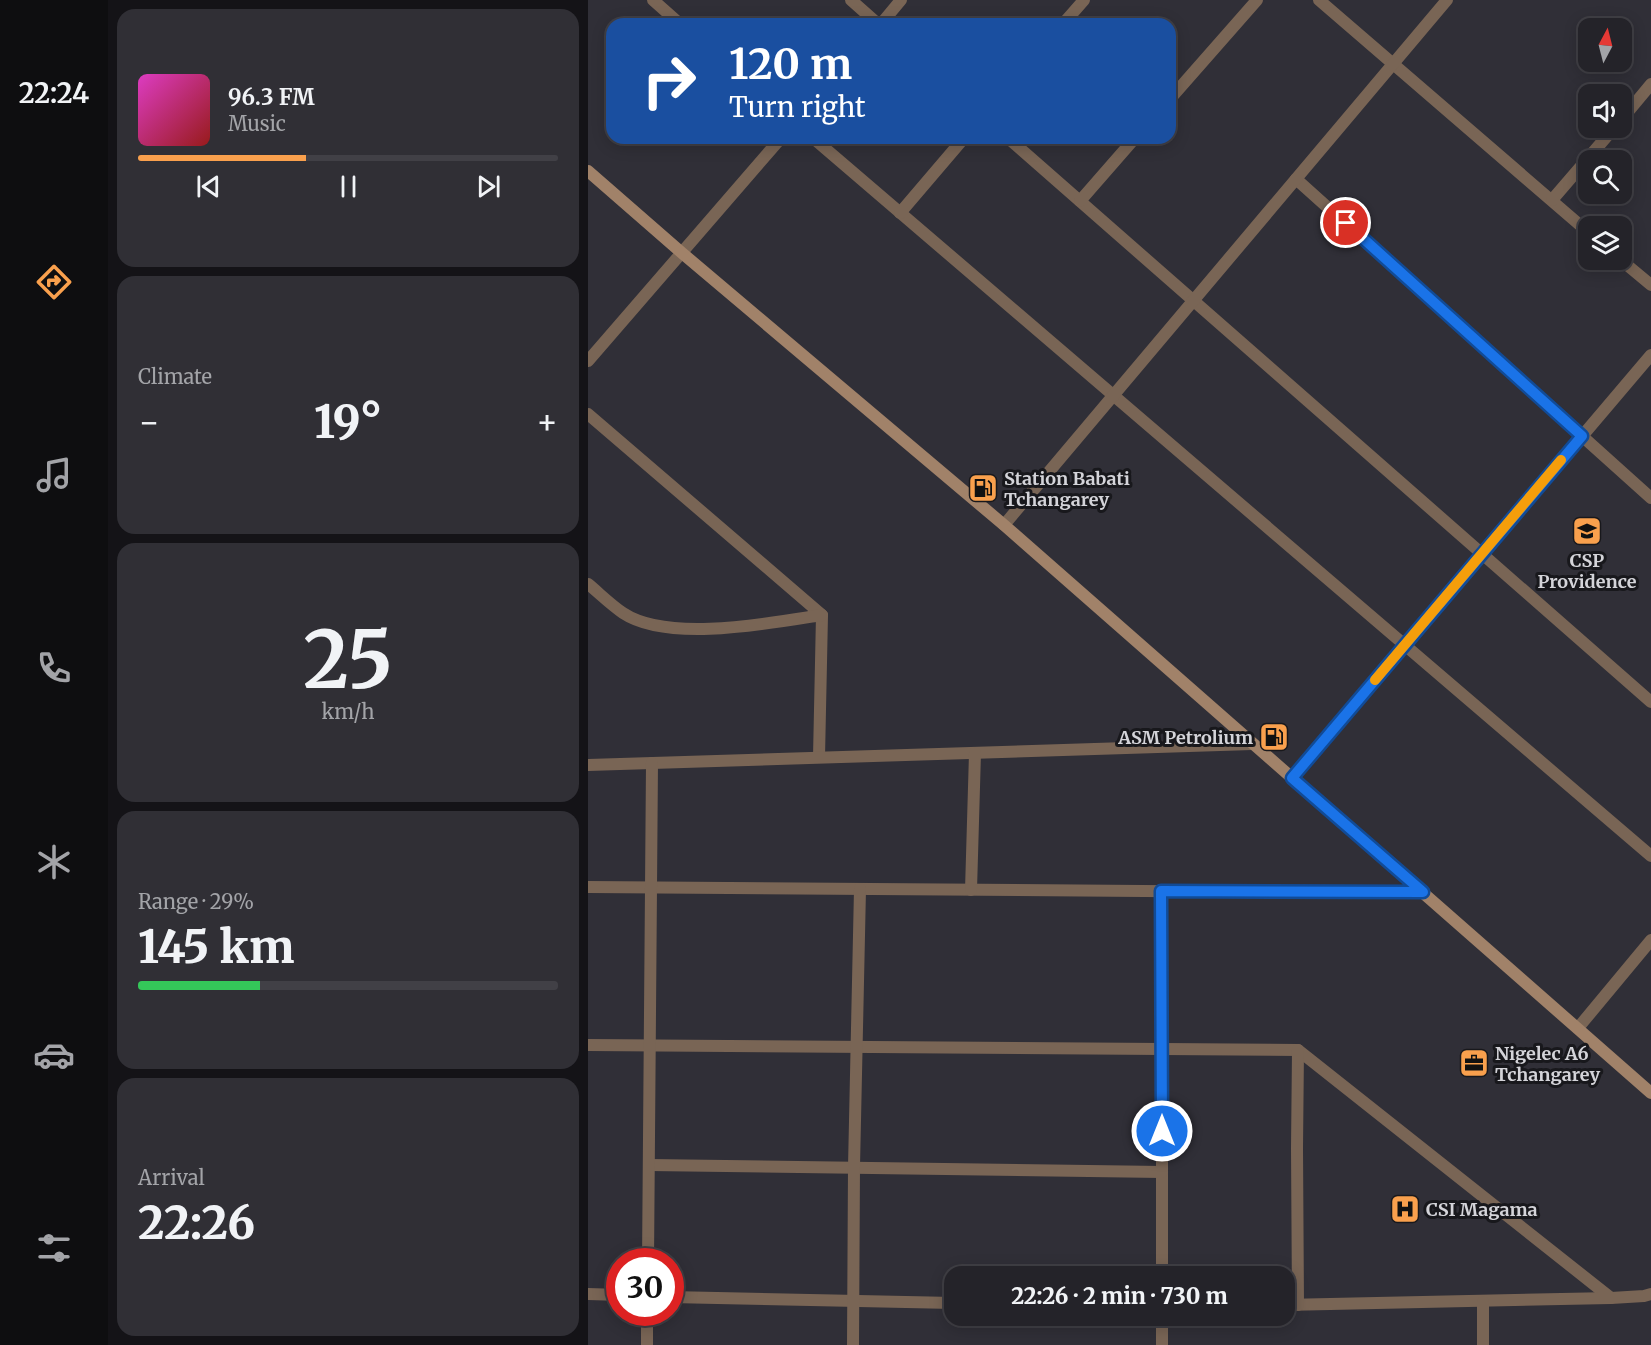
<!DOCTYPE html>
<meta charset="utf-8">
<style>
:root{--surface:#242329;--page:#302f35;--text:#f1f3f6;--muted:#a3a4a8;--line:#414046;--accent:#f9a04d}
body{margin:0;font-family:Merriweather,serif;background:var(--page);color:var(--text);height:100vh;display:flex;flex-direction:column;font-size:22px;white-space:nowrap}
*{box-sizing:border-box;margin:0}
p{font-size:20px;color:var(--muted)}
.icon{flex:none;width:33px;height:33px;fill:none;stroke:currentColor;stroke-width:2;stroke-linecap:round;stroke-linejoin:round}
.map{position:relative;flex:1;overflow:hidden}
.drawer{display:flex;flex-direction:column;gap:9px;padding:9px;background:#141317;width:480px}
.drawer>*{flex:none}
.guide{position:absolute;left:18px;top:18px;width:570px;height:126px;border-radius:18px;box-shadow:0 3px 15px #0003,0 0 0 2px var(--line);background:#1a4fa0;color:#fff;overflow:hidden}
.needle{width:39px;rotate:7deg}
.controls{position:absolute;left:990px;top:18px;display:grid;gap:12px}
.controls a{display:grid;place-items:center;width:54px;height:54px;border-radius:12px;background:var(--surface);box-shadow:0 3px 15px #0003,0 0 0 2px var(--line);font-size:30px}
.speed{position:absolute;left:18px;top:1248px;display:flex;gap:12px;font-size:30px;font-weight:700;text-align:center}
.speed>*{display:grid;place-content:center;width:78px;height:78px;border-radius:50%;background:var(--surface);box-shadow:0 3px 15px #0003,0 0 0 2px var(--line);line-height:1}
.speed .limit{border:9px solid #d22;background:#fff;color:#111}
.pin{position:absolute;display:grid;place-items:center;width:51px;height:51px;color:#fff;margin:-26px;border:3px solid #fff;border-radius:50%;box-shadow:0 2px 6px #0007}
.me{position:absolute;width:66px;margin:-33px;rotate:0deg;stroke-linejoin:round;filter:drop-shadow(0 0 4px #0008)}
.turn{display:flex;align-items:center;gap:21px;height:126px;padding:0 24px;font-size:27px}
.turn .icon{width:78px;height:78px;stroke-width:2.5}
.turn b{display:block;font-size:42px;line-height:51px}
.big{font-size:45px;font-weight:800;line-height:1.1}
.drawer .card{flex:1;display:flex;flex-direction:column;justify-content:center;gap:9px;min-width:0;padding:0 21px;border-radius:18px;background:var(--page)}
.drawer .dial{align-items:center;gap:0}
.dial b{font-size:78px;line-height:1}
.song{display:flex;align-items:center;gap:18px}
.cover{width:72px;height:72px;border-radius:9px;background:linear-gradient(135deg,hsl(310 70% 55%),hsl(0 70% 35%))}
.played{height:6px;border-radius:3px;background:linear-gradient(90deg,var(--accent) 40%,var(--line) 40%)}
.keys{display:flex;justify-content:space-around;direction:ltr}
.heat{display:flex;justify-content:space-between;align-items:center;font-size:33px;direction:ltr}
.charge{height:9px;border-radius:4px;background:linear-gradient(90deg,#34c759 29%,var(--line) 0)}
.trip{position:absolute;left:356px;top:1266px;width:351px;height:60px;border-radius:18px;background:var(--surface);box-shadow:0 3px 15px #0003,0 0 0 2px var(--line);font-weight:800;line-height:60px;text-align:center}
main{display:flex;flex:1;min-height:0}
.tab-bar{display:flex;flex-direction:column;width:108px;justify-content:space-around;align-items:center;background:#0e0e10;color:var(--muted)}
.tab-bar .icon{width:42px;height:42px}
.tab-bar .active{color:var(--accent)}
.tab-bar b{font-size:27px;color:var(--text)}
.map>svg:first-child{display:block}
</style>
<main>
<nav class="tab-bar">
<b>22:24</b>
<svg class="icon active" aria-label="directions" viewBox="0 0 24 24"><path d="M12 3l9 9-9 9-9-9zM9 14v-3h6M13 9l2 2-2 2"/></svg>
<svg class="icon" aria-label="music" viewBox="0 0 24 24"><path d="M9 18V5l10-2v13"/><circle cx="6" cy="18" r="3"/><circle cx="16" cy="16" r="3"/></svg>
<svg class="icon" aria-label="phone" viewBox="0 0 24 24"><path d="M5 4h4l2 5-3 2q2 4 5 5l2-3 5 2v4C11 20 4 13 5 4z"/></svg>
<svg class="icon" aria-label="climate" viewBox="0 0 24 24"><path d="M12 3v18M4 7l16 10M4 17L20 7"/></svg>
<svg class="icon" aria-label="car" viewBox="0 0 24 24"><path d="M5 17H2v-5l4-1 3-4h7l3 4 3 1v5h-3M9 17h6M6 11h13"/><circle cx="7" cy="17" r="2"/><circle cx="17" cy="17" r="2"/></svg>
<svg class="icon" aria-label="filters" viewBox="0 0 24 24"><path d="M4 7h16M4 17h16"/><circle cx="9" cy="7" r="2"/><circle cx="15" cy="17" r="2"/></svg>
</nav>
<section class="drawer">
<div class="card">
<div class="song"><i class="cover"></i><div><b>96.3 FM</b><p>Music</p></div></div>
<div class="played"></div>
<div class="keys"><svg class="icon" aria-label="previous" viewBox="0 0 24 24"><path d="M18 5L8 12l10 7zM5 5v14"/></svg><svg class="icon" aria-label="pause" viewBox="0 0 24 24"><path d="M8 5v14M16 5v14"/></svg><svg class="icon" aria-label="next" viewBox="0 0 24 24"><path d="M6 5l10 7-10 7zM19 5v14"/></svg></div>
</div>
<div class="card"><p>Climate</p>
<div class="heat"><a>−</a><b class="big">19°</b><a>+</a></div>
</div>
<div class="card dial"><b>25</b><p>km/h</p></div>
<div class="card"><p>Range · 29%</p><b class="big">145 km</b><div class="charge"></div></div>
<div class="card"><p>Arrival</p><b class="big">22:26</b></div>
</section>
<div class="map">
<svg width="1063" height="1345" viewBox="0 0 1063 1345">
<rect width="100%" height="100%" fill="#302f37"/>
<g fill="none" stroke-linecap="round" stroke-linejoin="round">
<g stroke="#796555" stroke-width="12">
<path d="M 65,0 L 92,24"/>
<path d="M 263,0 L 290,24"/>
<path d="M 731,0 L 1000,232"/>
<path d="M 293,24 L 313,0"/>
<path d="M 475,24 L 496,0"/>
<path d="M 582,99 L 669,0"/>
<path d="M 1034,119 L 1063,84"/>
<path d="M 225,138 L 1063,856"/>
<path d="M 420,138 L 1063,702"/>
<path d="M 708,179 L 1063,498"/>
<path d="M 964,200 L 1026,128"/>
<path d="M 492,201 L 547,138"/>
<path d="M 312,213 L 376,138"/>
<path d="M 1033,260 L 1063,285"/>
<path d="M 0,361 L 193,138"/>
<path d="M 0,414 L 234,615 L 231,757"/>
<path d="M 416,525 L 859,0"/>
<path d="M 0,584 C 11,593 23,605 35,613 C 80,643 182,623 234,615"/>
<path d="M 0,765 L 664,744"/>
<path d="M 704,778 L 1063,355"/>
<path d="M 0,887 L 835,893"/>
<path d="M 383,890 L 387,753"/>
<path d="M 574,891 L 574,1276"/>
<path d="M 990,1028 L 1063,940"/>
<path d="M 0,1045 L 710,1050 L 1023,1298"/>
<path d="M 61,1165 L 574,1172"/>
<path d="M 60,1262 L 64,763"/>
<path d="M 0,1294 L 32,1295"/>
<path d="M 82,1297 L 366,1303"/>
<path d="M 696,1305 L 1023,1298 L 1056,1296 L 1063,1294"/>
<path d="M 710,1305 L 709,1148 L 710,1050"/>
<path d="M 574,1316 L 574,1345"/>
<path d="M 59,1345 L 59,1312"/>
<path d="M 265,1345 L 266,1167 L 272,889"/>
<path d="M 895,1345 L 895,1302"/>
</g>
<path stroke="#a18269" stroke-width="12" d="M 0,171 L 94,253 L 416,525 L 1063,1093"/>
</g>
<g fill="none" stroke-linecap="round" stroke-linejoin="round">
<g stroke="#114b97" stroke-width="15">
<path id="route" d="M 574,1131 L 573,891 L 835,892 L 704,778 L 994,436 L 758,223"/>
</g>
<use href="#route" stroke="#1a73e8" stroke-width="10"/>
<path stroke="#f59e0b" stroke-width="10" d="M 787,680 L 973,460"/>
</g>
<defs>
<g id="fuel-square" transform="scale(1.5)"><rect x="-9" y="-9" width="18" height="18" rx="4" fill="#f9a04d" stroke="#18181c"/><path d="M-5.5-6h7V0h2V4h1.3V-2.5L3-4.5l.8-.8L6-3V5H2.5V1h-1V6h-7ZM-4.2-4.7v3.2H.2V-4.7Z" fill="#111"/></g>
<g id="school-square" transform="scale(1.5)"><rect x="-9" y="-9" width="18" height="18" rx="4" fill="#f9a04d" stroke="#18181c"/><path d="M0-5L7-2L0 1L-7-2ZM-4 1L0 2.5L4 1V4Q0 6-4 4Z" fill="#111"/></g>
<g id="office-square" transform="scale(1.5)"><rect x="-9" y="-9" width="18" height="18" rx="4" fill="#f9a04d" stroke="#18181c"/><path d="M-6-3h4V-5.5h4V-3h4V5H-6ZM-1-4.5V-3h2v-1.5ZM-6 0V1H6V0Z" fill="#111"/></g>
<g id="hospital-square" transform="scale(1.5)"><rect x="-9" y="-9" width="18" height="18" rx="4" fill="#f9a04d" stroke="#18181c"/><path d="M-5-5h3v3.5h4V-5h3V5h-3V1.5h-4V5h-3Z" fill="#111"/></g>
</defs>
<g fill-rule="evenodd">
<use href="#fuel-square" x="395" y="488"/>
<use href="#school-square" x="999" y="531"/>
<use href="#fuel-square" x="686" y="737"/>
<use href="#office-square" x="886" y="1063"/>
<use href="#hospital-square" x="817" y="1209"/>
</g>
<g text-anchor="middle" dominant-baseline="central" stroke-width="6" stroke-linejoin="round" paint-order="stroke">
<g font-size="18" font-weight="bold" fill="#d4d4d9" stroke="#18181c" text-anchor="start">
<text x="416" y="478">Station Babati<tspan x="416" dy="21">Tchangarey</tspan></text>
<text x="999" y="560" text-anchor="middle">CSP<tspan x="999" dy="21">Providence</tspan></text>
<text x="665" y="737" text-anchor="end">ASM Petrolium</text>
<text x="907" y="1053">Nigelec A6<tspan x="907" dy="21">Tchangarey</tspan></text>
<text x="838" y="1209">CSI Magama</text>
</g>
</g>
</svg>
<div class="controls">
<a><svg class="needle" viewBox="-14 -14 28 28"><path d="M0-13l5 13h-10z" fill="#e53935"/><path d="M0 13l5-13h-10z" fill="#a3a4a8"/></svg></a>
<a><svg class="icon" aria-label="sound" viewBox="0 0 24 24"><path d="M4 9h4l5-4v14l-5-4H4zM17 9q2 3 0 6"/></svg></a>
<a><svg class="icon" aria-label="search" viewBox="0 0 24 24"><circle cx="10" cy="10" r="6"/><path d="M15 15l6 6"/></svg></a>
<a><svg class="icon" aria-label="layers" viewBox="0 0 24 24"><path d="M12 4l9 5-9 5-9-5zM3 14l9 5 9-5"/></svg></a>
</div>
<div class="speed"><div class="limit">30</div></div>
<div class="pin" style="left:758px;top:223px;background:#d93025"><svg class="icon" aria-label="arrive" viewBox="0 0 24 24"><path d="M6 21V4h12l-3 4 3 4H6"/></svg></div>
<svg class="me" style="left:574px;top:1131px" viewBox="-20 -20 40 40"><circle r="17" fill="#1a73e8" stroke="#fff" stroke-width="3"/><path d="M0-11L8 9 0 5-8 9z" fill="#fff"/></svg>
<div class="trip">22:26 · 2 min · 730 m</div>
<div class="guide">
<div class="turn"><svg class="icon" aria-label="right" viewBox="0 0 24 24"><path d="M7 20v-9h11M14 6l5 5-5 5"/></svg><div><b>120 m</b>Turn right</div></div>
</div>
</div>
</main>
